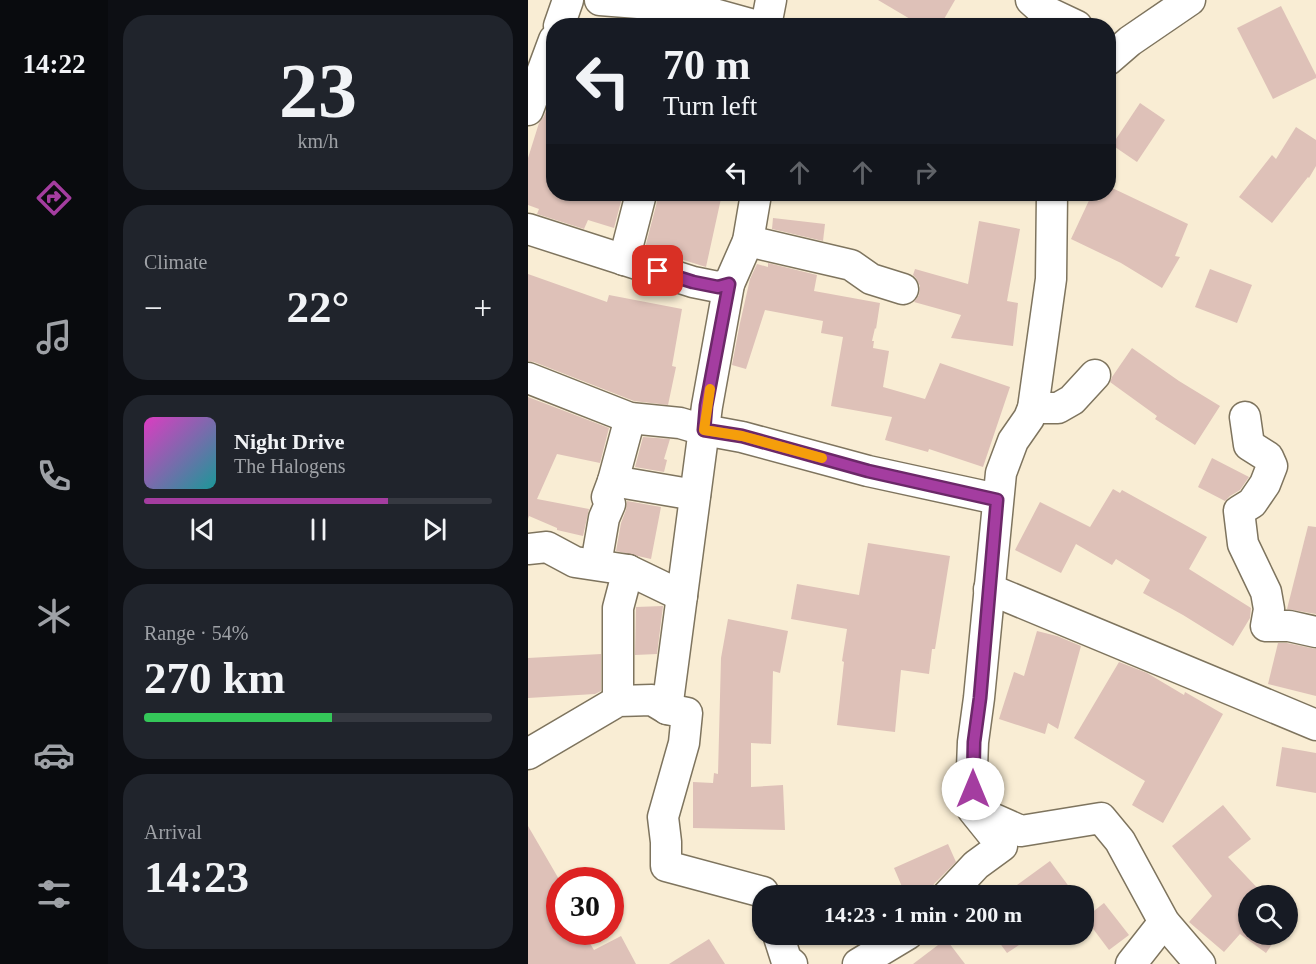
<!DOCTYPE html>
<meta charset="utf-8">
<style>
:root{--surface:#171b24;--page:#20242c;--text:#f1f3f6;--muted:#9ea1a6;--line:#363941;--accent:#a43da0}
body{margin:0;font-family:Georgia,serif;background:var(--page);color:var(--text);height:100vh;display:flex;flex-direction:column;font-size:22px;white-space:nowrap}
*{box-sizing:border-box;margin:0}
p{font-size:20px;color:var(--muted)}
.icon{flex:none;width:33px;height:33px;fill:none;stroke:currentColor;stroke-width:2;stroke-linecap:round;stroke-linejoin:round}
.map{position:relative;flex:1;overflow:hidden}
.details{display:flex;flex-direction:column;gap:15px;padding:15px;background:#0d0f14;width:420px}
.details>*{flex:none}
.top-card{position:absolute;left:18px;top:18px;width:570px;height:183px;border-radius:24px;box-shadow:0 2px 4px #0004;background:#171b24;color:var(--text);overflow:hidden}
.tools{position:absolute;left:710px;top:885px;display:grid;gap:12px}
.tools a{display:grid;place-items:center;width:60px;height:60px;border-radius:50%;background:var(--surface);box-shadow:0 2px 4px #0004;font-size:30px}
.speed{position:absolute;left:18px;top:867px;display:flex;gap:12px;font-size:30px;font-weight:700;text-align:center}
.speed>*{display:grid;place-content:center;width:78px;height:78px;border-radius:50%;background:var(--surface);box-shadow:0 2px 4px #0004;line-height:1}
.speed .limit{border:9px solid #d22;background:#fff;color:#111}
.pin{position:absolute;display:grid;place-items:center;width:51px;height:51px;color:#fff;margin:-26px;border-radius:12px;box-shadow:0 3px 9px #0006}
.me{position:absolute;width:66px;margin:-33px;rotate:0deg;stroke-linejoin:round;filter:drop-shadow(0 0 4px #0008)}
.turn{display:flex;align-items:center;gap:21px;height:126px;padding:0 18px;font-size:27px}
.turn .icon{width:78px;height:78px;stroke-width:2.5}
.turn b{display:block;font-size:42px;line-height:51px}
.lanes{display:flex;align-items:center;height:57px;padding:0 18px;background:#0003;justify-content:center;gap:30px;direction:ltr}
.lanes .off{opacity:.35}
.big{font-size:45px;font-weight:700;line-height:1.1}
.details .tile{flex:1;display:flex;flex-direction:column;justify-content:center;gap:9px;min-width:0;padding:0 21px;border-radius:24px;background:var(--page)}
.details .dial{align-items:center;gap:0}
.dial b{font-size:78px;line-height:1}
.song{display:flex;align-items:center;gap:18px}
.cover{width:72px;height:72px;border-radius:9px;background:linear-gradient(135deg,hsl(310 70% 55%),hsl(180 70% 35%))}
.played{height:6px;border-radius:3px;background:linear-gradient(90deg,var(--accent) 70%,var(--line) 70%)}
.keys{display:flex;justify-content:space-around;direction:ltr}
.heat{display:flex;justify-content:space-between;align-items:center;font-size:33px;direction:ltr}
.charge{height:9px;border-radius:4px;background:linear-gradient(90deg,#34c759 54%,var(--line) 0)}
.trip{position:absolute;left:224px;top:885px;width:342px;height:60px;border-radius:24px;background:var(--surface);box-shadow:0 2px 4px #0004;font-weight:700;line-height:60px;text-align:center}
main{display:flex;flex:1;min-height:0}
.tabs{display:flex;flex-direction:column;width:108px;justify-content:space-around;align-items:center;background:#090b0e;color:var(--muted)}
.tabs .icon{width:42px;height:42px}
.tabs .selected{color:var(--accent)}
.tabs b{font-size:27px;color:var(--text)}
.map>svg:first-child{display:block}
</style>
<main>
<nav class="tabs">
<b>14:22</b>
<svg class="icon selected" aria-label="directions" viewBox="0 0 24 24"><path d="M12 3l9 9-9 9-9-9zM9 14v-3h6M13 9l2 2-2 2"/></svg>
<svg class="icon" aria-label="music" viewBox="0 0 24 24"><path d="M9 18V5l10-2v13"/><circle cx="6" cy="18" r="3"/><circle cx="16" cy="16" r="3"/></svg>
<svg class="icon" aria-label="phone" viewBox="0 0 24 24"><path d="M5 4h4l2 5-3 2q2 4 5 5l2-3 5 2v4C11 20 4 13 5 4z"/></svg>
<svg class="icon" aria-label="climate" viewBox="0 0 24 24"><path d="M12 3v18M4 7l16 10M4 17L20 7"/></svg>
<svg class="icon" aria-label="car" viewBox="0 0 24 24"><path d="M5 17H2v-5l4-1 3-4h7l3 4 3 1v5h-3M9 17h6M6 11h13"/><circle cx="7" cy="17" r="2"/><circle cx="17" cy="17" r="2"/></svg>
<svg class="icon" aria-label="filters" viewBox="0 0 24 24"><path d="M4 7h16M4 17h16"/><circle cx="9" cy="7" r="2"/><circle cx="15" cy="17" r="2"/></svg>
</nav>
<section class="details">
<div class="tile dial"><b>23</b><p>km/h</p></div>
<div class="tile"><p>Climate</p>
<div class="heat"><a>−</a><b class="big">22°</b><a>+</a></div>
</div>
<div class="tile">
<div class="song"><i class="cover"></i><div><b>Night Drive</b><p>The Halogens</p></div></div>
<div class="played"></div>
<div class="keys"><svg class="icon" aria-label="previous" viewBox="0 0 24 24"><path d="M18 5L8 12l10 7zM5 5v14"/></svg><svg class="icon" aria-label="pause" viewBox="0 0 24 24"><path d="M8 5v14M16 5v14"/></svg><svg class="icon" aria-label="next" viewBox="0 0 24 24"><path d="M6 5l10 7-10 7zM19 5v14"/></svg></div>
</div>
<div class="tile"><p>Range · 54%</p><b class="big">270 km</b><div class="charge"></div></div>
<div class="tile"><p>Arrival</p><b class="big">14:23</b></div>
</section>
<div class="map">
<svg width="788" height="964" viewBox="0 0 788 964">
<rect width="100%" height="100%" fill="#f9edd4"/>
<g fill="#dec1b8">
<path d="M 350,0 L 427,0 L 412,26 L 394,26 Z"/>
<path d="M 753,6 L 788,75 L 788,78 L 745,99 L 709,28 Z"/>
<path d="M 25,93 L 26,194 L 95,194 L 86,228 L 60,220 L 56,229 L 9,214 L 11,209 L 0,205 L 0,158 L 11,123 L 16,116 Z"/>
<path d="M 612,103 L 637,120 L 609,162 L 584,145 Z"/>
<path d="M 768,127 L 788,140 L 788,166 L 781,178 L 780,177 L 744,223 L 711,197 L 744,155 L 748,159 Z"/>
<path d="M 580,186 L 660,224 L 647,256 L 652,257 L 634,288 L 593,263 L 543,239 L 564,194 L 580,194 Z"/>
<path d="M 130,194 L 194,194 L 178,267 L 117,248 L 130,198 Z"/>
<path d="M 245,218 L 297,224 L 295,241 L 244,229 Z"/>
<path d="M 451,221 L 492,229 L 479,301 L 490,303 L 485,346 L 423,338 L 433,315 L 386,302 L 391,295 L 392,286 L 388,278 L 385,275 L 387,269 L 440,284 Z"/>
<path d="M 240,263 L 289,275 L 286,291 L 352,303 L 348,329 L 347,328 L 344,341 L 346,341 L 345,348 L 361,351 L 355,387 L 397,399 L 412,363 L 482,387 L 455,467 L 401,449 L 400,452 L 357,440 L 364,417 L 303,406 L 315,337 L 293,333 L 295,321 L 237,310 L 218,369 L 204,365 L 212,323 L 222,279 L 229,264 L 240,267 Z"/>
<path d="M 682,269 L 724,285 L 709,323 L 667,307 Z"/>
<path d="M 0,274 L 79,302 L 81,295 L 154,309 L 144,366 L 148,367 L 140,405 L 106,401 L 6,362 L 0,361 Z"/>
<path d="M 604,348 L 651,381 L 692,406 L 667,445 L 627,419 L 629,416 L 582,382 L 584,377 Z"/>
<path d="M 0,397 L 81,428 L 72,463 L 29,454 L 9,499 L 61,509 L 55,536 L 29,530 L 29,528 L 1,516 L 0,519 Z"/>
<path d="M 115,437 L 142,439 L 136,459 L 139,460 L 136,472 L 107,467 Z"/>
<path d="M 684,458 L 721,477 L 712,490 L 702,496 L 697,501 L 670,487 Z"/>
<path d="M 585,489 L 592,493 L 594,490 L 679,537 L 661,569 L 723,608 L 722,618 L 705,646 L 655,615 L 615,593 L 622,580 L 588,559 L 584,565 L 548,544 L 533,573 L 487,550 L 512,502 L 562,527 Z"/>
<path d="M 99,501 L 133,507 L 123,559 L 88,551 L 93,523 L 98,510 Z"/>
<path d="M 780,526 L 788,527 L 788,614 L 759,609 Z"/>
<path d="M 340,543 L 422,556 L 407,649 L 404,649 L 401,674 L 373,670 L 367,732 L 309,725 L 316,662 L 314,661 L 319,629 L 263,619 L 269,584 L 331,595 Z"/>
<path d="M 135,606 L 129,654 L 107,655 L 108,607 Z"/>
<path d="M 200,619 L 260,631 L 252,673 L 245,671 L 243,744 L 223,743 L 223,787 L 255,785 L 257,830 L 165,828 L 165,782 L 185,783 L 186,773 L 190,774 L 193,658 Z"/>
<path d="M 509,631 L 529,636 L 553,646 L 530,729 L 520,723 L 517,734 L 471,719 L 486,672 L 496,676 Z"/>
<path d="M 750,643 L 759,643 L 788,649 L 788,696 L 740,684 Z"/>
<path d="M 73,654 L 73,691 L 67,694 L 0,698 L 0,658 Z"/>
<path d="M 591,662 L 619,673 L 656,695 L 657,692 L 695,714 L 635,823 L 604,805 L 617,781 L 546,738 Z"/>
<path d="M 754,747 L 788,753 L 788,793 L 748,786 Z"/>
<path d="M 695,805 L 723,839 L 700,857 L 737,896 L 720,896 L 720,934 L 751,934 L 738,953 L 712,934 L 696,952 L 661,922 L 684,896 L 644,846 Z"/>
<path d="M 0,826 L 32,881 L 32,932 L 55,932 L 66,950 L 93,936 L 108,964 L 0,964 Z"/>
<path d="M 420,844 L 428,862 L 406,884 L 402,892 L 395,896 L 378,896 L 366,868 Z"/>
<path d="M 522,861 L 548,896 L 474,896 Z"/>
<path d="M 576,903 L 601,935 L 581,950 L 557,918 Z"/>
<path d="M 279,934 L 305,934 L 283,944 Z"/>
<path d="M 465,934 L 492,934 L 497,941 L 479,953 Z"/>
<path d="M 181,939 L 197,964 L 141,964 Z"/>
<path d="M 418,939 L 437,964 L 385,964 Z"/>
</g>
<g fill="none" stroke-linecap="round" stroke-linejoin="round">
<g stroke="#7e745e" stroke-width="33">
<g id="minor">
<path d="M 72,0 L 161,7 L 229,26"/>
<path d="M 503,0 L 513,9 L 549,26"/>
<path d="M 31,26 L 40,0"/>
<path d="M 238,26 L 243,0"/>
<path d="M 580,60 L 602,41 L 662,0"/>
<path d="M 0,110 L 26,40"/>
<path d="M 0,229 L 165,282 L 190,287 L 201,284"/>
<path d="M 220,241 L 323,265 L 343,279 L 375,289"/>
<path d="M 96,260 L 113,194"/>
<path d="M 0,378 L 102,418 L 152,423 L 176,430 L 214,437 L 340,471 L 469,499"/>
<path d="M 505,408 L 530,408 L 544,400 L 567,375"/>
<path d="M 717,417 L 721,445 L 740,457 L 744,466 L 737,484 L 724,503 L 711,511 L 715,544 L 738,592 L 741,609 L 738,626 L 761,626 L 788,632"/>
<path d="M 85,481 L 167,495"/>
<path d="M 0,549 L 19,547 L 47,562 L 100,570 L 154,596"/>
<path d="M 68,564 L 76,518 L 82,504 L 79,497 L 85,481 L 102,418"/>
<path d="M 461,589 L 788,725"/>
<path d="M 90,701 L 90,608 L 100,570"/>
<path d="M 139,709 L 179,406 L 201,284 L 220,241 L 228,194"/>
<path d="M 0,754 L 90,701 L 124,700 L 139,709 L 159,713 L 156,743 L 135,817 L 138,842 L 138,866 L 235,892 L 237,896"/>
<path d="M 448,811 L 493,831 L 573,818 L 592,841 L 636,922 L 672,964"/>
<path d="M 419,896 L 448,865 L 474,846 L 445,810 L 444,768 L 445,742 L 451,698 L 473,473 L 485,441 L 501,418 L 505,408 L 523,279 L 524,194"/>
<path d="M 250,934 L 258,959 L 264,964"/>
<path d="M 330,964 L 380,934"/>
<path d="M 603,964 L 636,922"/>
</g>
</g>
<use href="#minor" stroke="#fff" stroke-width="30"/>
</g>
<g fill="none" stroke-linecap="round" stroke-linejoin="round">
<g stroke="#6b2868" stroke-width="15">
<path id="route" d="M 130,271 L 165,282 L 190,287 L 201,284 L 178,406 L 176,430 L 214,436 L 340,471 L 469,500 L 452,698 L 446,742 L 445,789"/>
</g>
<use href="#route" stroke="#a43da0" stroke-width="10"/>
<path stroke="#f59e0b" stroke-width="10" d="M 182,389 L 176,430 L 214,436 L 294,458"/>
</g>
</svg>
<div class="tools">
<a><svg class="icon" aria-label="search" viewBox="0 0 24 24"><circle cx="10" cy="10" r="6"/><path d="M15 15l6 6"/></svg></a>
</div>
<div class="speed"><div class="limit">30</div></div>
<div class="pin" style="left:130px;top:271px;background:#d93025"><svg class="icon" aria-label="arrive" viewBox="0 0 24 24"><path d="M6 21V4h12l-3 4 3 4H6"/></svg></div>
<svg class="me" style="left:445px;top:789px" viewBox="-20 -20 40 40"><circle r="19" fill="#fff"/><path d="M0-13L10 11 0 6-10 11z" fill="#a43da0"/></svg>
<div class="trip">14:23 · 1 min · 200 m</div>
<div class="top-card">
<div class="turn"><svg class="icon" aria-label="left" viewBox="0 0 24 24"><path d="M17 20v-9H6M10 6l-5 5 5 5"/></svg><div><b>70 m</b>Turn left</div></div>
<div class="lanes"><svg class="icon" aria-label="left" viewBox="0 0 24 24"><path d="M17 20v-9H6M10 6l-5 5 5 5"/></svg><svg class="icon off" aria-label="ahead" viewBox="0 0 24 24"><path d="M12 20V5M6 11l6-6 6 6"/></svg><svg class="icon off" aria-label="ahead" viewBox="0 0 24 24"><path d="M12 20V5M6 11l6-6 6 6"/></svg><svg class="icon off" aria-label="right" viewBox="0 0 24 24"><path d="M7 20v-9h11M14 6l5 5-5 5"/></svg></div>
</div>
</div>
</main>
